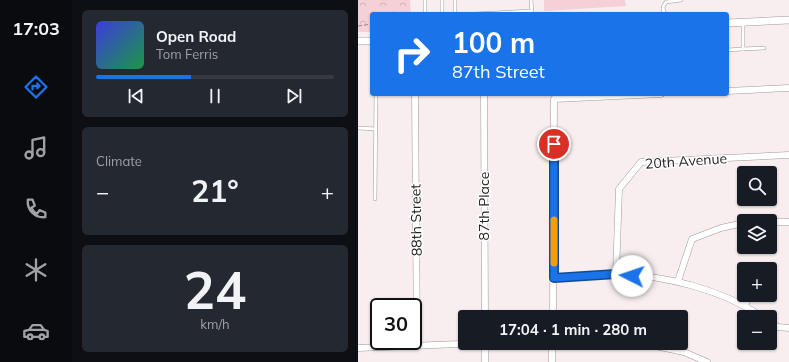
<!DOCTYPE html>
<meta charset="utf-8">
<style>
:root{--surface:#171b24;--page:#242831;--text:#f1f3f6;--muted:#9ea1a6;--line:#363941;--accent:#1a73e8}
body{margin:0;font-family:Mulish,sans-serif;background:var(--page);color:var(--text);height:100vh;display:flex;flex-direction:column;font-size:15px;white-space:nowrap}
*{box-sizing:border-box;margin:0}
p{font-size:13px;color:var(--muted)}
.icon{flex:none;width:22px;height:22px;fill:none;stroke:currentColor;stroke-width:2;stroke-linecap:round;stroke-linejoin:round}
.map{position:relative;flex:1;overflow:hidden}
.details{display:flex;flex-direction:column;gap:10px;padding:10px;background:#0d0f14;width:286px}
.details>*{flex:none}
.banner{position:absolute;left:12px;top:12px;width:359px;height:84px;border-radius:4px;box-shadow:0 1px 3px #0004;background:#1a73e8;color:#fff;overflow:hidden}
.fabs{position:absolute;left:379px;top:166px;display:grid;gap:8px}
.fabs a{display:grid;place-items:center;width:40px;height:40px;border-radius:4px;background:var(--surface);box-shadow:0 1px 3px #0004;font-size:20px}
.speed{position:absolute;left:12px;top:298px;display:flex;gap:8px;font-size:20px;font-weight:700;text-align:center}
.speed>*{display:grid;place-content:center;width:52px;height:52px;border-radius:50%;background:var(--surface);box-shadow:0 1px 3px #0004;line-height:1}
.speed .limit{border:2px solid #111;border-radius:6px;background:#fff;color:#111}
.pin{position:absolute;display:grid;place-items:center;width:34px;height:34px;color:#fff;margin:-17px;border:2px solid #fff;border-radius:50%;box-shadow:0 1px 4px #0007}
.me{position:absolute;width:44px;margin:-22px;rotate:274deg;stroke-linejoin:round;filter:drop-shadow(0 0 3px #0008)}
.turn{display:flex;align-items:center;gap:14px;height:84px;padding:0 16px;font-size:18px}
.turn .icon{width:52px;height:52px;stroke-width:2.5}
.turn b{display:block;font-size:28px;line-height:34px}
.big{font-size:30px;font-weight:700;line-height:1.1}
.details .widget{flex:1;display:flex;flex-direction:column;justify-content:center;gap:6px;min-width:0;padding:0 14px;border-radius:6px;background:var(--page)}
.details .dial{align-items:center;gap:0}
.dial b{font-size:52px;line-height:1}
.song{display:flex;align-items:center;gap:12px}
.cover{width:48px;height:48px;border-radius:6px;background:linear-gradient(135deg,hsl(240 70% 55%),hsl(140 70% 35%))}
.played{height:4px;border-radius:2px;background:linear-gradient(90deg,var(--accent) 40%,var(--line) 40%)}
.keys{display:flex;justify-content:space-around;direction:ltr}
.heat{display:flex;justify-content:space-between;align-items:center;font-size:22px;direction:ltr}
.trip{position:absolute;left:100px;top:310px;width:230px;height:40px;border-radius:4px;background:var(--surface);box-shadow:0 1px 3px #0004;font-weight:700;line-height:40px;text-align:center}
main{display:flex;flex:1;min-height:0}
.menu{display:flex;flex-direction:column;width:72px;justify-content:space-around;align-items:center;background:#090b0e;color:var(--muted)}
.menu .icon{width:28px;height:28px}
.menu .on{color:var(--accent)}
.menu b{font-size:18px;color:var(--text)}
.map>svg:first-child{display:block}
</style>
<main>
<nav class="menu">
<b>17:03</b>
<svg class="icon on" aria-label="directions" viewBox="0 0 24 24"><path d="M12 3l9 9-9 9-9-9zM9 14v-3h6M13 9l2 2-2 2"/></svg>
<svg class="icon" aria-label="music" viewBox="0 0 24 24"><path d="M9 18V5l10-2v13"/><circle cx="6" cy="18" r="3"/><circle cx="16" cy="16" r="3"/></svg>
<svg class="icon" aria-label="phone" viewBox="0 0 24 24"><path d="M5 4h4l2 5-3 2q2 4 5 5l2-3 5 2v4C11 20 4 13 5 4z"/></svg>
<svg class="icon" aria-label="climate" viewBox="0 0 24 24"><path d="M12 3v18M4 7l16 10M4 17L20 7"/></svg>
<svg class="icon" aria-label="car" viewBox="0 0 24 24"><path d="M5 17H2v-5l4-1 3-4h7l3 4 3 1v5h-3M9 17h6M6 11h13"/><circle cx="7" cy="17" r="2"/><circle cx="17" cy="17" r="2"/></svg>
</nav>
<section class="details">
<div class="widget">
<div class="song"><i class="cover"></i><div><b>Open Road</b><p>Tom Ferris</p></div></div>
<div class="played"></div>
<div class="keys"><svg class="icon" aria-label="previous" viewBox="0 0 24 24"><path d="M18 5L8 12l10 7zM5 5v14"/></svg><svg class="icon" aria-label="pause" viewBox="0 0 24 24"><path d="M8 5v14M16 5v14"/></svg><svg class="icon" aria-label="next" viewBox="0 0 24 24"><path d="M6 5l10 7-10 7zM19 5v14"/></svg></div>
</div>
<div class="widget"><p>Climate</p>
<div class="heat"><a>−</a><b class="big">21°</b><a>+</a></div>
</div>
<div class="widget dial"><b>24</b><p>km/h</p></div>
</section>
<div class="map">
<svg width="431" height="362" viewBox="0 0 431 362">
<defs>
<pattern id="park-crowns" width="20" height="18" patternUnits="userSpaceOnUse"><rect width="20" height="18" fill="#f5d0d6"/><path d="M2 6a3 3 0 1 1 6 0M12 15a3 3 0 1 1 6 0" fill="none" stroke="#d2b2b7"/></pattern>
</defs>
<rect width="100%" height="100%" fill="#f8eef0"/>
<path fill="url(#park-crowns)" d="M 0,0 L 52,0 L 53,14 L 14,14 L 14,32 L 0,32 Z"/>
<path fill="#f5d0d6" d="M 186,0 L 267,0 L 268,6 L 186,11 Z"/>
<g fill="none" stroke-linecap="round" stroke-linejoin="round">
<g stroke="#a19899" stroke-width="4">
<g id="service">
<path d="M 67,0 L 67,14"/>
<path d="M 84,0 L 84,14"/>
<path d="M 97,0 L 97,14"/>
<path d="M 173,0 L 174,14"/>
<path d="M 117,14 L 174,11"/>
<path d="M 306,14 L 305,7 L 308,2 L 323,0"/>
<path d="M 385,23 L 385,49 L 406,48"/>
<path d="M 369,50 L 385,49"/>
<path d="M 0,128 L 18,129"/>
<path d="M 17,199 L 18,94"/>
</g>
</g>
<g stroke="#a19899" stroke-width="7">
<g id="minor">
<path d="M 369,91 L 431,88"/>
<path d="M 57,94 L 59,346"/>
<path d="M 126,94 L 127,317"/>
<path d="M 412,222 L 431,222"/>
<path d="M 258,274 L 261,189 L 283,162 L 431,155"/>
<path d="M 196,278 C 216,277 236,275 257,275 C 306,274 364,290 405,317"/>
<path d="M 320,281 L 334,239 L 363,228 L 386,223"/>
<path d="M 387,305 L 392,295"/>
<path d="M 195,317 L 196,99 L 303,94"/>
<path d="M 412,322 L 420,327 L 431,328"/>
<path d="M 283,343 L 326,352 L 349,362"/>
<path d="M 0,348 L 127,343 L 207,343"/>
<path d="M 127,362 L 127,343"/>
<path d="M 194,362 L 194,343"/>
</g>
</g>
<g stroke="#a19899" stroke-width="8">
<g id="tertiary">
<path d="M 369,23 L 431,20"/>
<path d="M 0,41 L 14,41"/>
</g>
</g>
<path stroke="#8e8788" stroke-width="1" stroke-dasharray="4 2" stroke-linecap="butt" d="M 0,26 L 14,24"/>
<use href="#service" stroke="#fff" stroke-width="3"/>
<use href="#minor" stroke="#fff" stroke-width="6"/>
<use href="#tertiary" stroke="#fff" stroke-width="7"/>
</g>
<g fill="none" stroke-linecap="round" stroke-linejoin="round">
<g stroke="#114b97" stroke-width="10">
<path id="route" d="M 196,144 L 196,278 L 258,274 L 274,276"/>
</g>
<use href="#route" stroke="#1a73e8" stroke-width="7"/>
<path stroke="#f59e0b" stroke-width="7" d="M 196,263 L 196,220"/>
</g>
<g text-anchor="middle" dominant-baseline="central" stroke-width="3" stroke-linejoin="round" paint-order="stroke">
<g font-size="14" fill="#262223" stroke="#fefefe">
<text transform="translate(328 161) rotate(-4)">20th Avenue</text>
<text transform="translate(126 206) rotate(-90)">87th Place</text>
<text transform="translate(58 220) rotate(-91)">88th Street</text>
</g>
</g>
</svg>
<div class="fabs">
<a><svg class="icon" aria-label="search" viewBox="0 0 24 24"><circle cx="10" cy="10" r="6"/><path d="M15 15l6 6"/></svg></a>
<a><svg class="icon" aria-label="layers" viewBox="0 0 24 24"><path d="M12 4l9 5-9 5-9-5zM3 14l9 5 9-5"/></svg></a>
<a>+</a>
<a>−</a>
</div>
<div class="speed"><div class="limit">30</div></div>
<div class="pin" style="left:196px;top:144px;background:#d93025"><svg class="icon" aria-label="arrive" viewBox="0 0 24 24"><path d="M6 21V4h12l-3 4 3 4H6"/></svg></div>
<svg class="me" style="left:274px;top:276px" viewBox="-20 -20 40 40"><circle r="19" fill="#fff"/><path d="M0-13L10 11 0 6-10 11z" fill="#1a73e8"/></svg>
<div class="trip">17:04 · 1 min · 280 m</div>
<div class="banner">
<div class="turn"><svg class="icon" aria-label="right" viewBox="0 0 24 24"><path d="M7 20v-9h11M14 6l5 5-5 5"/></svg><div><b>100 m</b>87th Street</div></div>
</div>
</div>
</main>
